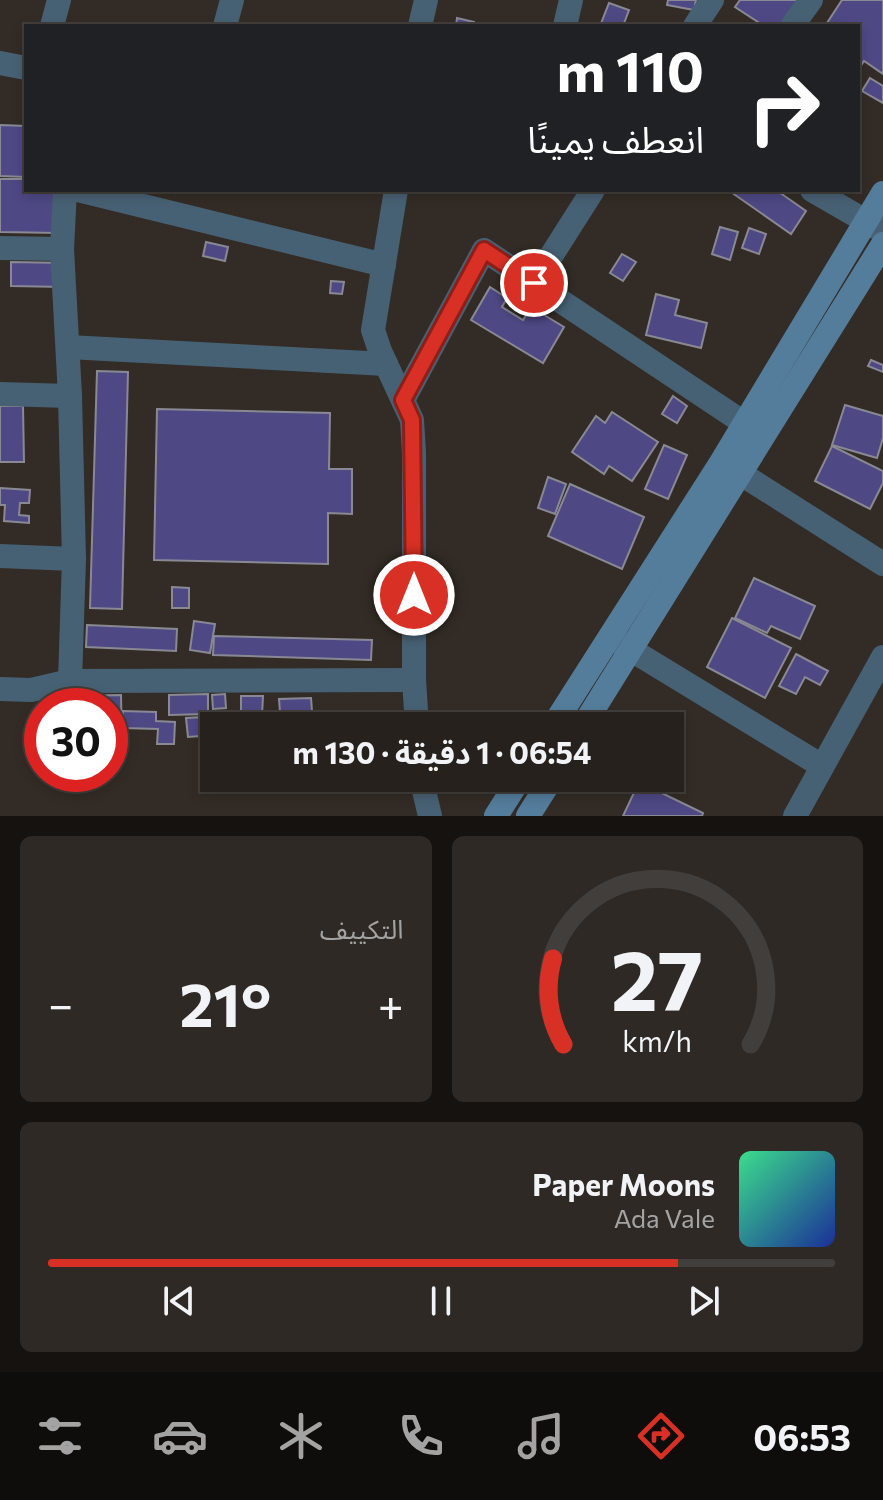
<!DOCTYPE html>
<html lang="ar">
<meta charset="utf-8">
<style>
:root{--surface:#26211c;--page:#2e2925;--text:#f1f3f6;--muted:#a4a3a3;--line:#423e3b;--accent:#d93025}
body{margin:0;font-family:Commissioner,"Noto Sans Arabic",sans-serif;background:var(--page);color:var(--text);direction:rtl;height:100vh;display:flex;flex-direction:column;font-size:30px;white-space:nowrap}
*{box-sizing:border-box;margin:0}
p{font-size:26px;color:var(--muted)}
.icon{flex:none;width:44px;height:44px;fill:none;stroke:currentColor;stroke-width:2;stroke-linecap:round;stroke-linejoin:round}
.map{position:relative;height:816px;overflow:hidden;direction:ltr}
.details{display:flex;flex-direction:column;gap:20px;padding:20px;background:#15120f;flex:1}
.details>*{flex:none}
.hud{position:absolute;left:24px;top:24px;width:836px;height:168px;border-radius:0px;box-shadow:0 4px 12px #0003,0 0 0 2px var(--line);direction:rtl;background:#202124;color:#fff;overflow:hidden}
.speed{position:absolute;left:24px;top:688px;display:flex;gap:16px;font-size:40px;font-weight:700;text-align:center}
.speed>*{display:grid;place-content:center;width:104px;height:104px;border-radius:50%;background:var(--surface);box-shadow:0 4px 12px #0003,0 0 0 2px var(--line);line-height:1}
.speed .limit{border:12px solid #d22;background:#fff;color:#111}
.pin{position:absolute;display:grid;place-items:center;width:68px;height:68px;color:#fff;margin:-34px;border:4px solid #fff;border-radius:50%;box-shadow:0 2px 8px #0007}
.me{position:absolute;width:88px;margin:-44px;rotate:0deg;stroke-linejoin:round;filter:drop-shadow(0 0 6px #0008)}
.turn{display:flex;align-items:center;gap:28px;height:168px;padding:0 24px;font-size:36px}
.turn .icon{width:104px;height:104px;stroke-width:2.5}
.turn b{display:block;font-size:56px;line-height:68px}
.big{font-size:60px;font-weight:700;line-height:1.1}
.details .card{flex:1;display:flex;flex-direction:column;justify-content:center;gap:12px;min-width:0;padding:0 28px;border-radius:12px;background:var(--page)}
.details .dial{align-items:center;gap:0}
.dial svg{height:208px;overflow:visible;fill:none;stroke:var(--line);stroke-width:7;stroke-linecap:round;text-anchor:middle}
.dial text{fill:var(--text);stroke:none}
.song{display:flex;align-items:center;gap:24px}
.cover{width:96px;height:96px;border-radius:12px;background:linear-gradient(135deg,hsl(150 70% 55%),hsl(230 70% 35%))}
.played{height:8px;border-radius:4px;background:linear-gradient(90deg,var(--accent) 80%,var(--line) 80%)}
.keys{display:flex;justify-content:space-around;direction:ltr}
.heat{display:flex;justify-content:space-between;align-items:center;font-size:44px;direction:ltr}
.details .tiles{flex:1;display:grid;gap:20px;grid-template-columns:1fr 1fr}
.card:last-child{grid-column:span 2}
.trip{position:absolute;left:200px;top:712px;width:484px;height:80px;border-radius:0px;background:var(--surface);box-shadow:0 4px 12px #0003,0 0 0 2px var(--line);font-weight:700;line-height:80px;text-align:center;direction:rtl}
.tabs{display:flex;height:128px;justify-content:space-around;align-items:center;background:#0f0d0b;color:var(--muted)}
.tabs .icon{width:56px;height:56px}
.tabs .current{color:var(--accent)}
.tabs b{font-size:36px;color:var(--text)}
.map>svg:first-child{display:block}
</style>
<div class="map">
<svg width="883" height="816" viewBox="0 0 883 816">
<rect width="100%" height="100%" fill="#332c26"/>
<g fill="#4e4884" stroke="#898993" stroke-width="2">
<path d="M 668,0 L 696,0 L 694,10 L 667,5 Z"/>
<path d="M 740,0 L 798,0 L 781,26 L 764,26 L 735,7 Z"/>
<path d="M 842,0 L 883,0 L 883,74 L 864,61 L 858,70 L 858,26 L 825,26 Z"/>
<path d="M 609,3 L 629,10 L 623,26 L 600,26 Z"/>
<path d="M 457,18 L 474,22 L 473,26 L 456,26 Z"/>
<path d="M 870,78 L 883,86 L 883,103 L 862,91 Z"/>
<path d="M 0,125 L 26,126 L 26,177 L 0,176 Z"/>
<path d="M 0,179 L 26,179 L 26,190 L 59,190 L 58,233 L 0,232 Z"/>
<path d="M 728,190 L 776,190 L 806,211 L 791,234 Z"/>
<path d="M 720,227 L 738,232 L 730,260 L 712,254 Z"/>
<path d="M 749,228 L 766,234 L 759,254 L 742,248 Z"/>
<path d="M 206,242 L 228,247 L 225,261 L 203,256 Z"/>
<path d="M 622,254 L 636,262 L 623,281 L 610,273 Z"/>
<path d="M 11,262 L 66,263 L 65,287 L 11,286 Z"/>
<path d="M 331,281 L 344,282 L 342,294 L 330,293 Z"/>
<path d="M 490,287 L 507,298 L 502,307 L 523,320 L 531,307 L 564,327 L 543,363 L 471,320 Z"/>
<path d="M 656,294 L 679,300 L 675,315 L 707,323 L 701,348 L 646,335 Z"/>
<path d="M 871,360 L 883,365 L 883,372 L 868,366 Z"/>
<path d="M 97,371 L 128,372 L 122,609 L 90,608 Z"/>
<path d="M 673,396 L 687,406 L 677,423 L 662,414 Z"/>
<path d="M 845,405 L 883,416 L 883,438 L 877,458 L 832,445 Z"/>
<path d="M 0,406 L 23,406 L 24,462 L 0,462 Z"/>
<path d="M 157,409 L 330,413 L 329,469 L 352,469 L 352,514 L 328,513 L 328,564 L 154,560 Z"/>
<path d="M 612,412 L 658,442 L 632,481 L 609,466 L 604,474 L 572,452 L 596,416 L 605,423 Z"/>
<path d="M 664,445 L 687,455 L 668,499 L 645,489 Z"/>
<path d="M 832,446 L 883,471 L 883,483 L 870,509 L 815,481 Z"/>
<path d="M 548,477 L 566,484 L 555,514 L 538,508 Z"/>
<path d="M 570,484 L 644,517 L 622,569 L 548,536 Z"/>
<path d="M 0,488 L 30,490 L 29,503 L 20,503 L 19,515 L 29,516 L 29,523 L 4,521 L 5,505 L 0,505 Z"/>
<path d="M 754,578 L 815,606 L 800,639 L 771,626 L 767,633 L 735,618 Z"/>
<path d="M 172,587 L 189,588 L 189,608 L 172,608 Z"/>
<path d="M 732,618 L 791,648 L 765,698 L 707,667 Z"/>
<path d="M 194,621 L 215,624 L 210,653 L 190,650 Z"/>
<path d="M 87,625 L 177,629 L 176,651 L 86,647 Z"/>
<path d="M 214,636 L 372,640 L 371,660 L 213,655 Z"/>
<path d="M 796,654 L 828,671 L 820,685 L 805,677 L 796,694 L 779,686 Z"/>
<path d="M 208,694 L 208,714 L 169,715 L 169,695 Z"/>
<path d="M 225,694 L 226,708 L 213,709 L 212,695 Z"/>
<path d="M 121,695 L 122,741 L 110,741 L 110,706 L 63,706 L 63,696 Z"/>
<path d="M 241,696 L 263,696 L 262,716 L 241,716 Z"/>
<path d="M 311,698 L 312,711 L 280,712 L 279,699 Z"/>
<path d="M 123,711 L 156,712 L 156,721 L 175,722 L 174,744 L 157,744 L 158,729 L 122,728 Z"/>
<path d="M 240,715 L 241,726 L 214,726 L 214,735 L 188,737 L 186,718 Z"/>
<path d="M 214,753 L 214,768 L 205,769 L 204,754 Z"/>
<rect x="235" y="778" width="21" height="4"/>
<path d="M 639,782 L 703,813 L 702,816 L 623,816 Z"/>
</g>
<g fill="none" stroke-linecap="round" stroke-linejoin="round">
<g stroke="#476174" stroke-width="24">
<path d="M 52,26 L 59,0"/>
<path d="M 225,26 L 232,0"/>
<path d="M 420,26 L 426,0"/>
<path d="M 565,26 L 571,0"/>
<path d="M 695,26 L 712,0"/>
<path d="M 792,26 L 811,0"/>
<path d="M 0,63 L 26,68"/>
<path d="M 65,190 L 62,249 L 70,396 L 74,559 L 70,681"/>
<path d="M 78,190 L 384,265"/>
<path d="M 396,190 L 373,330 L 380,351 L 412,420 L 414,453 L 414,680 L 417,726"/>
<path d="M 812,190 L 883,231"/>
<path d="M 0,248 L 62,249"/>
<path d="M 534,283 L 593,190"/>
<path d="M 68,347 L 386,364"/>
<path d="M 0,394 L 70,396"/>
<path d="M 403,400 L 484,250 L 744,423"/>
<path d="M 724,463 L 883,564"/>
<path d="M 0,556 L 74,559"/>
<path d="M 615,640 L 822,766"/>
<path d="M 0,689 L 31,690 L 70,681 L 414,680"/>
<path d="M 421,778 L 430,816"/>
<path d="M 795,816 L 883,657"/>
</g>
<g stroke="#537d9b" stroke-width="24">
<path d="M 553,726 L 722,461 L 883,193"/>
<path d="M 583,726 L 883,244"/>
<path d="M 496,816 L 520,778"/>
<path d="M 528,816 L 552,778"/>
</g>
</g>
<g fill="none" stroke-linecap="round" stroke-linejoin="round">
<g stroke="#8d1f18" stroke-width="20">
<path id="route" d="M 414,595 L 412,420 L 403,400 L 484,250 L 534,283"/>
</g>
<use href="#route" stroke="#d93025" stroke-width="14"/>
</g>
</svg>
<div class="speed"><div class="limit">30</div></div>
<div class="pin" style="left:534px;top:283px;background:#d93025"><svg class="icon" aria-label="arrive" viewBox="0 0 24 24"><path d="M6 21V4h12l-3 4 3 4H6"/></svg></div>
<svg class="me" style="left:414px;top:595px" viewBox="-20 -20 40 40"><circle r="17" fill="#d93025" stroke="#fff" stroke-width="3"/><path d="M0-11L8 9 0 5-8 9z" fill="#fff"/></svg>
<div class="trip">06:54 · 1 دقيقة · 130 m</div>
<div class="hud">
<div class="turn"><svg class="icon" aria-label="right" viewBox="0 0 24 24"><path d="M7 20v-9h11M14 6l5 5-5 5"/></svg><div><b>110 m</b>انعطف يمينًا</div></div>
</div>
</div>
<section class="details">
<div class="tiles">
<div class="card dial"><svg viewBox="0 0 100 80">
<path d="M14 69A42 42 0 1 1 86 69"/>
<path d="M14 69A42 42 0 0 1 10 36" stroke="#d93025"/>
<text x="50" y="56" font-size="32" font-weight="700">27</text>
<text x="50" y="72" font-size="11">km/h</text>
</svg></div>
<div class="card"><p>التكييف</p>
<div class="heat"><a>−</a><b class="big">21°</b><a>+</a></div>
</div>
<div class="card">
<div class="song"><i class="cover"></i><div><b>Paper Moons</b><p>Ada Vale</p></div></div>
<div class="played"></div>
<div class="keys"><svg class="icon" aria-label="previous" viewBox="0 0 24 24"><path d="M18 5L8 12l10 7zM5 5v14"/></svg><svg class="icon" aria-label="pause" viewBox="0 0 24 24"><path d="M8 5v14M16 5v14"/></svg><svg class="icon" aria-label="next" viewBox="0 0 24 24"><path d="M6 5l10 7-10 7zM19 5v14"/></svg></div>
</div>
</div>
</section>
<nav class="tabs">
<b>06:53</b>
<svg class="icon current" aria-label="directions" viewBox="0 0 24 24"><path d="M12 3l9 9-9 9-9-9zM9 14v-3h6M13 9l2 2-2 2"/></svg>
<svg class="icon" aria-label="music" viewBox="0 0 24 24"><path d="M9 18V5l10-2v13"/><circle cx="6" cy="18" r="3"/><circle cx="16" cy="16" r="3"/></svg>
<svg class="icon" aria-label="phone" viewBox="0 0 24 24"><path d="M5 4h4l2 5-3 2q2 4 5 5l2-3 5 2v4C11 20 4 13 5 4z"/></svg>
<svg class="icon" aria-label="climate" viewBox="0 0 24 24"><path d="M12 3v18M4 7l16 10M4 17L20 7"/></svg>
<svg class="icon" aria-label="car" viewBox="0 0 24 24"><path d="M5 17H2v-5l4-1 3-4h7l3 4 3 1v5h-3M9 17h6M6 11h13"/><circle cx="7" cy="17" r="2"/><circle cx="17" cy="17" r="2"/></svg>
<svg class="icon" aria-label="filters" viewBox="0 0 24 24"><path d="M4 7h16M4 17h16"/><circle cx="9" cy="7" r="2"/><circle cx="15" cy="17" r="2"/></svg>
</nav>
